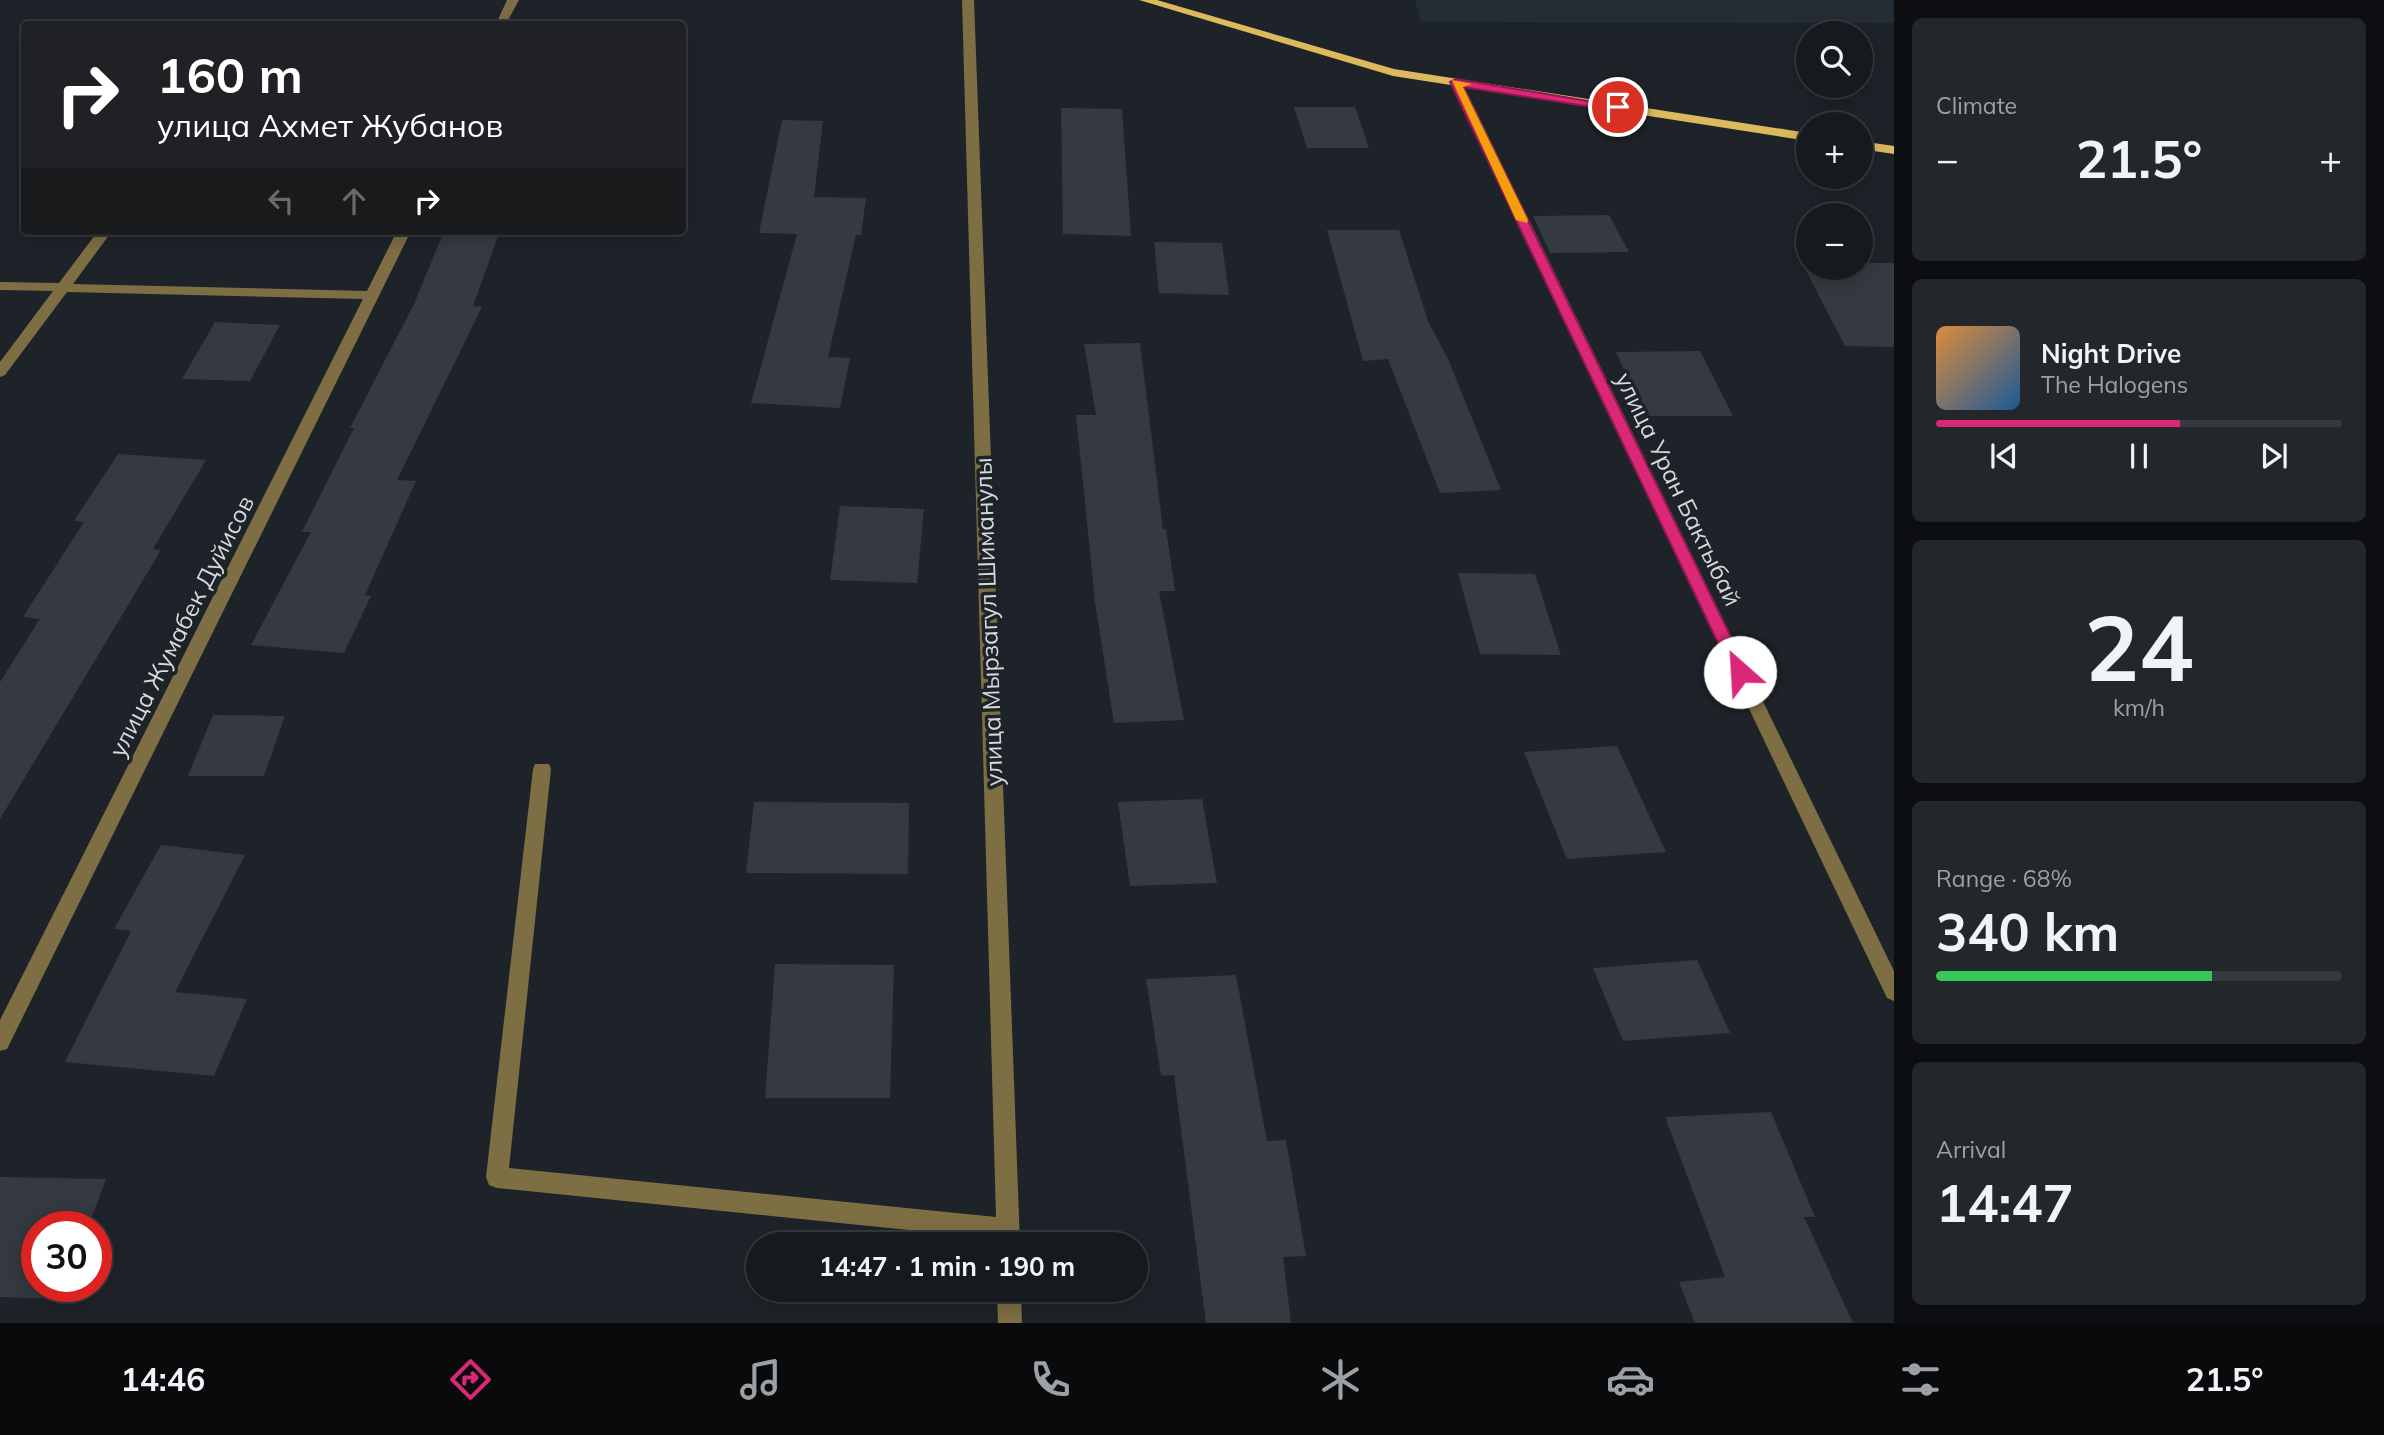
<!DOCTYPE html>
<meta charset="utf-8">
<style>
:root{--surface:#161a1f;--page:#23272c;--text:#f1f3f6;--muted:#9ea1a4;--line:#35383d;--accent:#db2777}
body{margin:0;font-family:Mulish,sans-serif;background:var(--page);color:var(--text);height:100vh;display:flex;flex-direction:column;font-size:26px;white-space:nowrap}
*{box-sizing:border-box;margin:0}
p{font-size:23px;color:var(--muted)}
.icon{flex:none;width:38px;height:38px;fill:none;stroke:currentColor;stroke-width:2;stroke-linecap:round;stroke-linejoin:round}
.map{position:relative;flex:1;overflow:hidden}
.drawer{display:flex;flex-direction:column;gap:18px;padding:18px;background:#0c0e11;width:490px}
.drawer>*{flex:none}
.top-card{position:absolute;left:21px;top:21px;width:665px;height:214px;border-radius:7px;box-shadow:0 4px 18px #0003,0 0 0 2px var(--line);background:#202124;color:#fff;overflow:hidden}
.controls{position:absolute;left:1796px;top:21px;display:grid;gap:14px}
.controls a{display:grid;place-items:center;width:77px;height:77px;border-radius:50%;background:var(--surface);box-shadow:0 4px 18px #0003,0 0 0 2px var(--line);font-size:35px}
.speed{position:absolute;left:21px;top:1211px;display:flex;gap:14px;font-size:35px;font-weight:700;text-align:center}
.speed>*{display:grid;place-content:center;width:91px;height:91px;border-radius:50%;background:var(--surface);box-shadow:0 4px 18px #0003,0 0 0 2px var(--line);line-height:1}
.speed .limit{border:10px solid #d22;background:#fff;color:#111}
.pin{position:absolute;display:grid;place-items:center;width:60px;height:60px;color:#fff;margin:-30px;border:4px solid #fff;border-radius:50%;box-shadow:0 2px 7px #0007}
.me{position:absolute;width:77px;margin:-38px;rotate:334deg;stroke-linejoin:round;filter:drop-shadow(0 0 5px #0008)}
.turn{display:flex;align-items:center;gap:24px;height:147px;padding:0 21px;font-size:32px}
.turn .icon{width:91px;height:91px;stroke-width:2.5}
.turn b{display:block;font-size:49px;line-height:60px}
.lanes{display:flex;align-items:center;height:66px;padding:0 21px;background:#0003;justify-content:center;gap:35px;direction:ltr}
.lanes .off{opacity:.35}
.big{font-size:52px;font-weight:700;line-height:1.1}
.drawer .widget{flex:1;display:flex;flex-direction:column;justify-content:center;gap:10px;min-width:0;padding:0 24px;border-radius:10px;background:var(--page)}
.drawer .dial{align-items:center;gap:0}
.dial b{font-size:91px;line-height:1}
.song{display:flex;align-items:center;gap:21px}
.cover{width:84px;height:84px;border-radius:10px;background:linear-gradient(135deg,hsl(30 70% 55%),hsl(210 70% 35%))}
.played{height:7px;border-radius:4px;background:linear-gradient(90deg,var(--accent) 60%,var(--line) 60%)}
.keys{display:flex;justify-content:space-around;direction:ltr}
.heat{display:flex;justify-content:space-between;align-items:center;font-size:38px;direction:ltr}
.charge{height:10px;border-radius:5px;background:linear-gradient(90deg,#34c759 68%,var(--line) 0)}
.trip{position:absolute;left:746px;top:1232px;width:402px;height:70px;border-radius:35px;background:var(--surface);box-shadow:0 4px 18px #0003,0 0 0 2px var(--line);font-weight:700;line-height:70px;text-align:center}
.tabs{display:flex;height:112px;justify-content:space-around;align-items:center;background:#090a0c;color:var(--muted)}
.tabs .icon{width:49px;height:49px}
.tabs .on{color:var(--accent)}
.tabs b{font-size:32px;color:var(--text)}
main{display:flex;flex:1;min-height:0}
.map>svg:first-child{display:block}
</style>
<main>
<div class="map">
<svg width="1894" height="1323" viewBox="0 0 1894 1323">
<rect width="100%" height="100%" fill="#1e2329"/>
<path fill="#242d36" d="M 1415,0 L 1894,0 L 1894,23 L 1421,22 Z"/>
<g fill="#343a40">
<path d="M 1294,107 L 1355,107 L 1369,148 L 1307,148 Z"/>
<path d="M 1061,108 L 1122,109 L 1131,236 L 1063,234 Z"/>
<path d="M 782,120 L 823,121 L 814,197 L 866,198 L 861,235 L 856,235 L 828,357 L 850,358 L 840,408 L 751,403 L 797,234 L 759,233 Z"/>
<path d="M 1609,215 L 1629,252 L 1550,253 L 1533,216 Z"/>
<path d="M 1327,230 L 1399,230 L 1428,321 L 1448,359 L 1501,490 L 1440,493 L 1388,359 L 1363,361 Z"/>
<path d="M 444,231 L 500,231 L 473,306 L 482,307 L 397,480 L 416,481 L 365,595 L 371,596 L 344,653 L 251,645 L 311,532 L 302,532 L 354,428 L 350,428 L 414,304 Z"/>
<path d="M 1154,242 L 1222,243 L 1229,295 L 1159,293 Z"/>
<path d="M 1801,261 L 1808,261 L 1808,268 L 1860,268 L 1860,263 L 1894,263 L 1894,347 L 1845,346 Z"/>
<path d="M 215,322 L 280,325 L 250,381 L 182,379 Z"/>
<path d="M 1140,343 L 1163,529 L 1166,529 L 1175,591 L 1159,591 L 1184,720 L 1114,723 L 1095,602 L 1076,415 L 1096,415 L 1084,344 Z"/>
<path d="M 1700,351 L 1733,416 L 1645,416 L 1616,352 Z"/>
<path d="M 118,454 L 206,460 L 153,549 L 161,550 L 0,819 L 0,682 L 40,619 L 23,617 L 84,522 L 74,521 Z"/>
<path d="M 840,506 L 924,509 L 917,583 L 830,580 Z"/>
<path d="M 1458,573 L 1535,574 L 1561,655 L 1480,654 Z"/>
<path d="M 213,715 L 285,716 L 264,776 L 188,776 Z"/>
<path d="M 1617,746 L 1666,852 L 1567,859 L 1524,752 Z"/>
<path d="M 1202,799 L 1217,883 L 1130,886 L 1118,802 Z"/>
<path d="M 754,802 L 909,803 L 908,874 L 746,873 Z"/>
<path d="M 161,845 L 245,855 L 175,992 L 247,999 L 214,1076 L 65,1062 L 131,931 L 114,929 Z"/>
<path d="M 1697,960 L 1730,1033 L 1623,1041 L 1593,968 Z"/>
<path d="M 775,964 L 894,965 L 890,1098 L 765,1098 Z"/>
<path d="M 1236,975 L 1267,1141 L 1286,1140 L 1306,1256 L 1283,1257 L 1291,1323 L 1206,1323 L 1174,1075 L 1161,1076 L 1146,979 Z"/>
<path d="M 1771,1112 L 1815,1217 L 1804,1217 L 1853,1323 L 1695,1323 L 1679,1282 L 1725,1277 L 1665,1117 Z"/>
<path d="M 0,1177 L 106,1179 L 88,1227 L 37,1227 L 37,1286 L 65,1286 L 60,1299 L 0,1297 Z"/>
</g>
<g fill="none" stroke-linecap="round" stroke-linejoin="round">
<g fill="#7e6e44" fill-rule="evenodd">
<path d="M 507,0 L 519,0 L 506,24 L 496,24 Z"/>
<path d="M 962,0 L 974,0 L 1020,1244 L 997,1244 L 996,1239 L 497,1188 L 489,1185 L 486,1177 L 533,769 L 535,764 L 549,764 L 551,769 L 509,1168 L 996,1217 Z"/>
<path d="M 1452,79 L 1462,82 L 1894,971 L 1894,1001 L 1887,998 L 1450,82 Z"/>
<path d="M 98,231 L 112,231 L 73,284 L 367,291 L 397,231 L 411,231 L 7,1049 L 0,1051 L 0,1020 L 363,299 L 67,292 L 5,375 L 0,377 L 0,362 L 53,291 L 0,290 L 0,282 L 59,283 Z"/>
<path d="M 997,1290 L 1021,1290 L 1022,1323 L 998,1323 Z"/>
</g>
<g fill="#dbb95c" fill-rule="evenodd">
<path d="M 1139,0 L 1157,0 L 1394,69 L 1808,133 L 1808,141 L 1393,76 Z"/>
<path d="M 1860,141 L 1894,146 L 1894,154 L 1860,149 Z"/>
</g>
</g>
<path fill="#db2777" stroke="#8e194d" stroke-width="2" d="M 1456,79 L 1624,107 L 1618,111 L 1463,87 L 1748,672 L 1746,677 L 1740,678 L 1732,672 L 1450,82 Z"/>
<path fill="#f59e0b" d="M 1452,80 L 1472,84 L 1463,87 L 1528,220 L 1527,223 L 1516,220 Z"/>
<g text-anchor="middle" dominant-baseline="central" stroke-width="7" stroke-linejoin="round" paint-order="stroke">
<g font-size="24" fill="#d6dade" stroke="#1e2329">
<text transform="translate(1679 489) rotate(64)">улица Уран Бактыбай</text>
<text transform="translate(988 622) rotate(-92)">улица Мырзагул Шиманулы</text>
<text transform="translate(181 626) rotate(-63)">улица Жумабек Дуйисов</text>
</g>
</g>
</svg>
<div class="controls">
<a><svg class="icon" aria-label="search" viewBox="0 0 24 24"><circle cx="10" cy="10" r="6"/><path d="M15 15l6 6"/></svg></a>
<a>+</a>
<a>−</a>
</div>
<div class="speed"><div class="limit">30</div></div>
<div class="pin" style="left:1618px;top:107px;background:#d93025"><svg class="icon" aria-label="arrive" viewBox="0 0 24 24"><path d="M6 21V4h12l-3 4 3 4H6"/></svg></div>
<svg class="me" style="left:1740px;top:672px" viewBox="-20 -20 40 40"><circle r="19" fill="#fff"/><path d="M0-13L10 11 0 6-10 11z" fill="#db2777"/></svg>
<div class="trip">14:47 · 1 min · 190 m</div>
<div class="top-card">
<div class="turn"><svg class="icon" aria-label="right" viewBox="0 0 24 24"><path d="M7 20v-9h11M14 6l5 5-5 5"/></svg><div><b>160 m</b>улица Ахмет Жубанов</div></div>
<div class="lanes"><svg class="icon off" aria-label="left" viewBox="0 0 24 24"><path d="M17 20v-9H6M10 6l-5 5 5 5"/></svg><svg class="icon off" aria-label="ahead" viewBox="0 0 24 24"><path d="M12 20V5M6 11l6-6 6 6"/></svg><svg class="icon" aria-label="right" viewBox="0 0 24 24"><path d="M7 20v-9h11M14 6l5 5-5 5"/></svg></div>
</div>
</div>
<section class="drawer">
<div class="widget"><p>Climate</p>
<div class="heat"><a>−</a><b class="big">21.5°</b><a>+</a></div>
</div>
<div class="widget">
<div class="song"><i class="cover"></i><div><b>Night Drive</b><p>The Halogens</p></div></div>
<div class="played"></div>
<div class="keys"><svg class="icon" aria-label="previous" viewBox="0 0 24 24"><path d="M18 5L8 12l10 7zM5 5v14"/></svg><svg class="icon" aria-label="pause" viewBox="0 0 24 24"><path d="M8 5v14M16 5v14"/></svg><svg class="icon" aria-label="next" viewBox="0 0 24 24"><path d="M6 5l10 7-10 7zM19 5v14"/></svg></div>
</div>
<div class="widget dial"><b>24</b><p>km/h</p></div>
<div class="widget"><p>Range · 68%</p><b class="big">340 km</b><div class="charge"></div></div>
<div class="widget"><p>Arrival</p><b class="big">14:47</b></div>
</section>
</main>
<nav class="tabs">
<b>14:46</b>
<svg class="icon on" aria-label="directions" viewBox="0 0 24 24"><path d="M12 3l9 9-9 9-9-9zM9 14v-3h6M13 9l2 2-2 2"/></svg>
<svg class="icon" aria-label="music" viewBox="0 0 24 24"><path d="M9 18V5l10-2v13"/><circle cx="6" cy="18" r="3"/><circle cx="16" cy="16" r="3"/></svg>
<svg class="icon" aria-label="phone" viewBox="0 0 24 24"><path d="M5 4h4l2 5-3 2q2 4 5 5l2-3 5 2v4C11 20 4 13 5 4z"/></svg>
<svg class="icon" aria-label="climate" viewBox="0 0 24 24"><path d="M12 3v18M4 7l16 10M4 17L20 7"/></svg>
<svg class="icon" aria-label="car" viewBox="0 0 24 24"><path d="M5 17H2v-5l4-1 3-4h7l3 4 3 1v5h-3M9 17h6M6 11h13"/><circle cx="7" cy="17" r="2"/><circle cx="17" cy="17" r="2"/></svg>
<svg class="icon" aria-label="filters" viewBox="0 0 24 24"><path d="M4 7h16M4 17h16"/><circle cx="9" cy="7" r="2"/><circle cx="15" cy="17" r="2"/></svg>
<b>21.5°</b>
</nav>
